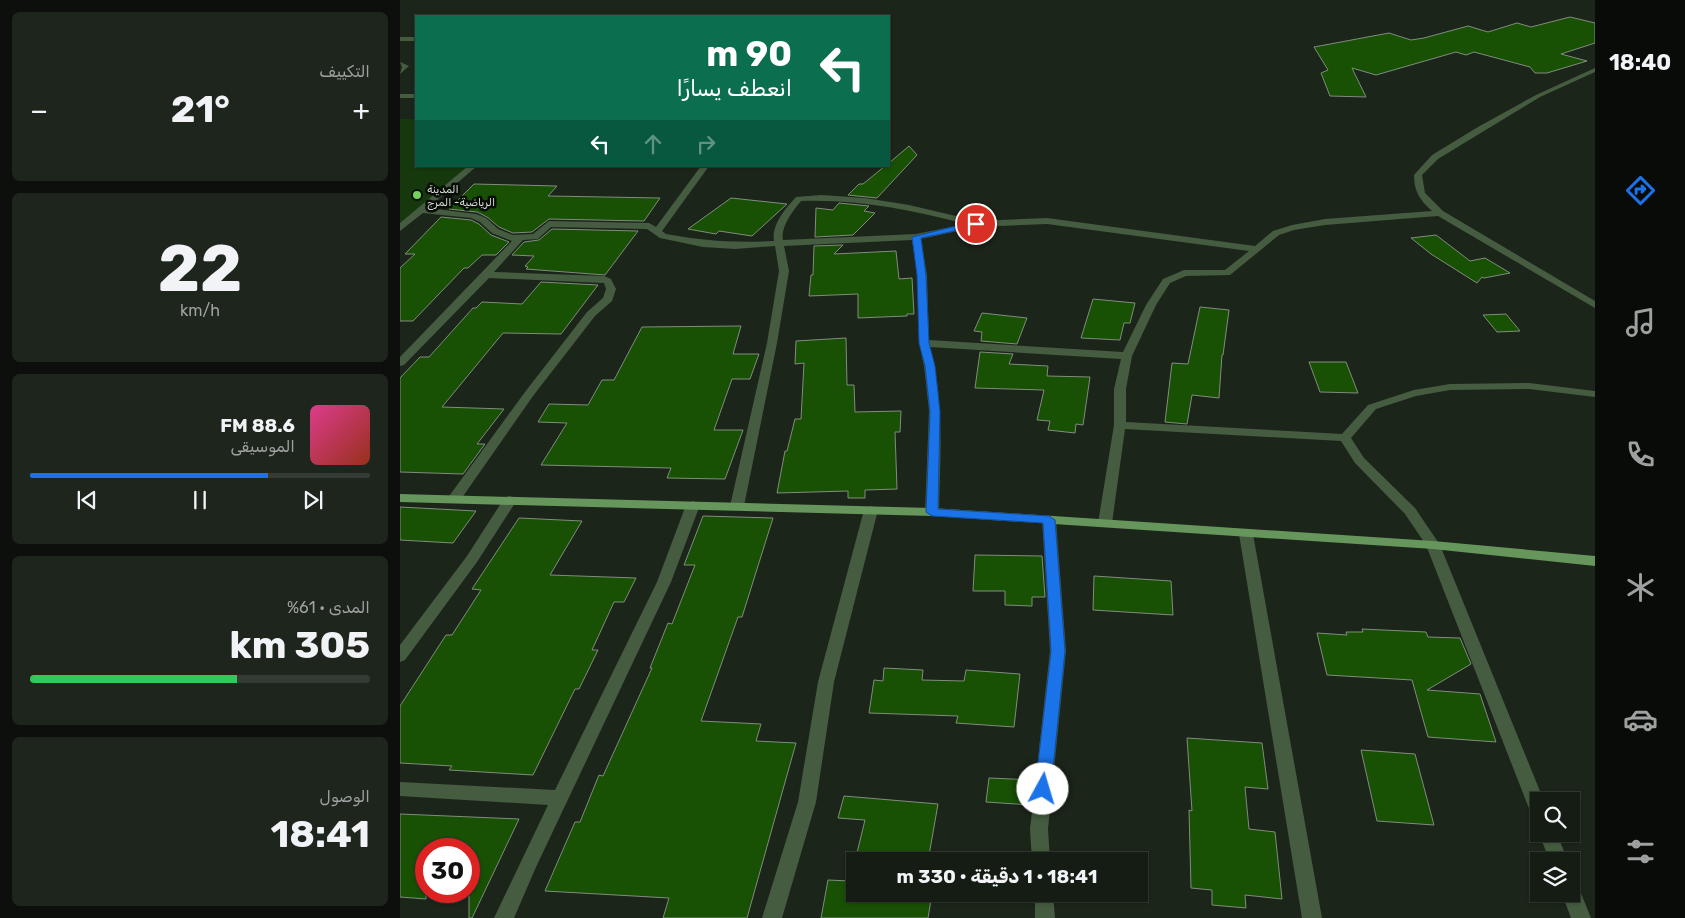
<!DOCTYPE html>
<html lang="ar">
<meta charset="utf-8">
<style>
:root{--surface:#151c14;--page:#1e251d;--text:#f1f3f6;--muted:#9da1a0;--line:#343a34;--accent:#1a73e8}
body{margin:0;font-family:Rubik,Vazirmatn,sans-serif;background:var(--page);color:var(--text);direction:rtl;height:100vh;display:flex;flex-direction:column;font-size:19px;white-space:nowrap}
*{box-sizing:border-box;margin:0}
p{font-size:16px;color:var(--muted)}
.icon{flex:none;width:28px;height:28px;fill:none;stroke:currentColor;stroke-width:2;stroke-linecap:round;stroke-linejoin:round}
.map{position:relative;flex:1;overflow:hidden;direction:ltr}
.details{display:flex;flex-direction:column;gap:12px;padding:12px;background:#0c0f0b;width:400px}
.details>*{flex:none}
.hud{position:absolute;left:15px;top:15px;width:475px;height:152px;border-radius:0px;box-shadow:0 1px 4px #0004,0 0 0 1px var(--line);direction:rtl;background:#0b6e4f;color:#fff;overflow:hidden}
.buttons{position:absolute;left:1130px;top:792px;display:grid;gap:10px}
.buttons a{display:grid;place-items:center;width:50px;height:50px;border-radius:0px;background:var(--surface);box-shadow:0 1px 4px #0004,0 0 0 1px var(--line);font-size:25px}
.speed{position:absolute;left:15px;top:838px;display:flex;gap:10px;font-size:25px;font-weight:700;text-align:center}
.speed>*{display:grid;place-content:center;width:65px;height:65px;border-radius:50%;background:var(--surface);box-shadow:0 1px 4px #0004,0 0 0 1px var(--line);line-height:1}
.speed .limit{border:8px solid #d22;background:#fff;color:#111}
.pin{position:absolute;display:grid;place-items:center;width:42px;height:42px;color:#fff;margin:-21px;border:2px solid #fff;border-radius:50%;box-shadow:0 1px 5px #0007}
.me{position:absolute;width:55px;margin:-28px;rotate:6deg;stroke-linejoin:round;filter:drop-shadow(0 0 4px #0008)}
.turn{display:flex;align-items:center;gap:18px;height:105px;padding:0 15px;font-size:22px}
.turn .icon{width:65px;height:65px;stroke-width:2.5}
.turn b{display:block;font-size:35px;line-height:42px}
.lanes{display:flex;align-items:center;height:48px;padding:0 15px;background:#0003;justify-content:center;gap:25px;direction:ltr}
.lanes .off{opacity:.35}
.big{font-size:38px;font-weight:700;line-height:1.1}
.details .card{flex:1;display:flex;flex-direction:column;justify-content:center;gap:8px;min-width:0;padding:0 18px;border-radius:8px;background:var(--page)}
.details .dial{align-items:center;gap:0}
.dial b{font-size:65px;line-height:1}
.song{display:flex;align-items:center;gap:15px}
.cover{width:60px;height:60px;border-radius:8px;background:linear-gradient(135deg,hsl(330 70% 55%),hsl(10 70% 35%))}
.played{height:5px;border-radius:2px;background:linear-gradient(90deg,var(--accent) 70%,var(--line) 70%)}
.keys{display:flex;justify-content:space-around;direction:ltr}
.heat{display:flex;justify-content:space-between;align-items:center;font-size:28px;direction:ltr}
.charge{height:8px;border-radius:4px;background:linear-gradient(90deg,#34c759 61%,var(--line) 0)}
.trip{position:absolute;left:446px;top:852px;width:302px;height:50px;border-radius:0px;background:var(--surface);box-shadow:0 1px 4px #0004,0 0 0 1px var(--line);font-weight:700;line-height:50px;text-align:center;direction:rtl}
main{display:flex;flex:1;min-height:0}
.tab-bar{display:flex;flex-direction:column;width:90px;justify-content:space-around;align-items:center;background:#080b08;color:var(--muted)}
.tab-bar .icon{width:35px;height:35px}
.tab-bar .on{color:var(--accent)}
.tab-bar b{font-size:22px;color:var(--text)}
.map>svg:first-child{display:block}
</style>
<main>
<nav class="tab-bar">
<b>18:40</b>
<svg class="icon on" aria-label="directions" viewBox="0 0 24 24"><path d="M12 3l9 9-9 9-9-9zM9 14v-3h6M13 9l2 2-2 2"/></svg>
<svg class="icon" aria-label="music" viewBox="0 0 24 24"><path d="M9 18V5l10-2v13"/><circle cx="6" cy="18" r="3"/><circle cx="16" cy="16" r="3"/></svg>
<svg class="icon" aria-label="phone" viewBox="0 0 24 24"><path d="M5 4h4l2 5-3 2q2 4 5 5l2-3 5 2v4C11 20 4 13 5 4z"/></svg>
<svg class="icon" aria-label="climate" viewBox="0 0 24 24"><path d="M12 3v18M4 7l16 10M4 17L20 7"/></svg>
<svg class="icon" aria-label="car" viewBox="0 0 24 24"><path d="M5 17H2v-5l4-1 3-4h7l3 4 3 1v5h-3M9 17h6M6 11h13"/><circle cx="7" cy="17" r="2"/><circle cx="17" cy="17" r="2"/></svg>
<svg class="icon" aria-label="filters" viewBox="0 0 24 24"><path d="M4 7h16M4 17h16"/><circle cx="9" cy="7" r="2"/><circle cx="15" cy="17" r="2"/></svg>
</nav>
<div class="map">
<svg width="1195" height="918" viewBox="0 0 1195 918">
<rect width="100%" height="100%" fill="#1c251a"/>
<path fill="#16380d" d="M 0,119 L 16,119 L 16,166 L 68,166 L 0,223 Z"/>
<g fill="#185004" stroke="#818c7f">
<path d="M 1170,17 L 1195,23 L 1195,43 L 1161,54 L 1187,61 L 1147,73 L 1135,73 L 1130,67 L 1074,52 L 1066,55 L 1056,52 L 976,75 L 952,68 L 966,97 L 930,96 L 921,73 L 928,70 L 914,47 L 989,33 L 1011,40 L 1024,38 L 1068,26 L 1088,32 L 1117,23 L 1131,27 Z"/>
<path d="M 509,146 L 517,155 L 477,198 L 448,195 L 459,184 L 463,184 L 485,166 L 489,166 L 489,163 Z"/>
<path d="M 74,184 L 157,186 L 148,196 L 260,198 L 244,221 L 149,219 L 132,232 L 113,233 L 99,227 L 87,217 L 77,212 L 49,209 Z"/>
<path d="M 331,198 L 387,204 L 352,236 L 319,231 L 316,234 L 288,229 Z"/>
<path d="M 439,203 L 469,206 L 464,211 L 475,213 L 453,235 L 415,237 L 416,208 L 433,210 Z"/>
<path d="M 41,217 L 71,220 L 79,224 L 91,235 L 109,242 L 96,255 L 82,255 L 68,268 L 64,268 L 13,321 L 0,321 L 0,268 L 15,254 L 5,254 Z"/>
<path d="M 152,229 L 238,231 L 205,275 L 126,269 L 128,267 L 125,266 L 134,256 L 112,255 L 124,242 L 139,240 Z"/>
<path d="M 1036,235 L 1070,261 L 1085,258 L 1110,273 L 1084,278 L 1082,277 L 1077,283 L 1031,254 L 1011,238 Z"/>
<path d="M 443,245 L 434,254 L 496,251 L 499,279 L 512,278 L 514,314 L 507,314 L 507,316 L 458,318 L 458,294 L 409,296 L 411,275 L 413,275 L 414,246 Z"/>
<path d="M 141,282 L 198,285 L 161,334 L 103,333 L 42,407 L 104,409 L 77,444 L 85,444 L 63,474 L 0,472 L 0,378 L 20,357 L 29,357 L 73,308 L 76,308 L 82,302 L 122,304 Z"/>
<path d="M 693,299 L 735,303 L 730,323 L 724,323 L 720,340 L 681,338 Z"/>
<path d="M 800,307 L 829,310 L 823,355 L 822,355 L 819,398 L 792,395 L 787,424 L 765,422 L 772,363 L 788,364 Z"/>
<path d="M 582,313 L 627,318 L 617,344 L 581,341 L 582,332 L 574,331 Z"/>
<path d="M 1106,314 L 1120,331 L 1097,332 L 1083,315 Z"/>
<path d="M 341,326 L 333,354 L 359,354 L 350,379 L 332,379 L 314,430 L 343,430 L 325,479 L 267,478 L 271,468 L 141,465 L 167,423 L 138,422 L 149,404 L 188,405 L 202,380 L 214,380 L 242,327 Z"/>
<path d="M 446,338 L 447,385 L 454,385 L 455,412 L 501,411 L 500,432 L 495,432 L 497,489 L 465,490 L 465,498 L 448,498 L 448,491 L 377,493 L 385,451 L 387,451 L 395,419 L 401,419 L 404,363 L 395,364 L 396,341 Z"/>
<path d="M 580,352 L 613,354 L 609,364 L 648,366 L 647,376 L 690,377 L 683,425 L 676,424 L 675,433 L 648,430 L 650,421 L 637,420 L 644,390 L 575,388 Z"/>
<path d="M 909,362 L 946,362 L 958,393 L 920,392 Z"/>
<path d="M 0,507 L 76,511 L 53,543 L 0,540 Z"/>
<path d="M 303,516 L 373,518 L 342,617 L 338,617 L 301,721 L 361,724 L 356,741 L 396,743 L 347,918 L 263,918 L 269,898 L 145,891 L 175,822 L 180,822 L 199,775 L 203,776 L 252,668 L 250,668 L 268,623 L 272,624 L 295,565 L 284,565 Z"/>
<path d="M 119,518 L 182,521 L 150,575 L 236,578 L 224,602 L 214,602 L 192,650 L 198,650 L 179,689 L 175,689 L 133,775 L 49,770 L 52,766 L 0,763 L 0,706 L 46,635 L 52,635 L 81,590 L 72,589 Z"/>
<path d="M 575,555 L 642,556 L 645,597 L 632,597 L 632,606 L 605,605 L 605,591 L 573,591 Z"/>
<path d="M 694,576 L 771,581 L 773,615 L 693,610 Z"/>
<path d="M 962,629 L 1026,632 L 1028,637 L 1060,638 L 1071,664 L 1027,690 L 1080,694 L 1096,742 L 1028,737 L 1012,680 L 927,675 L 917,633 L 947,635 L 946,632 L 963,632 Z"/>
<path d="M 484,668 L 523,670 L 522,680 L 564,681 L 566,670 L 620,674 L 614,727 L 556,723 L 558,716 L 469,713 L 474,680 L 483,681 Z"/>
<path d="M 787,738 L 862,743 L 868,789 L 845,787 L 849,829 L 875,832 L 882,899 L 845,895 L 846,908 L 812,905 L 812,890 L 791,888 L 789,810 L 792,811 Z"/>
<path d="M 961,750 L 1015,754 L 1034,825 L 977,821 Z"/>
<path d="M 589,778 L 634,780 L 631,805 L 586,802 Z"/>
<path d="M 444,796 L 538,804 L 528,861 L 455,861 L 465,820 L 438,818 Z"/>
<path d="M 0,814 L 119,819 L 72,918 L 69,918 L 69,849 L 26,849 L 26,899 L 0,897 Z"/>
<path d="M 455,862 L 455,894 L 532,894 L 528,918 L 421,918 L 428,880 L 450,881 Z"/>
</g>
<g fill="none" stroke-linecap="round" stroke-linejoin="round">
<g fill="#455c40" fill-rule="evenodd">
<rect x="0" y="37" width="16" height="4"/>
<path d="M 0,62 L 9,66 L 0,74 L 2,67 Z"/>
<path d="M 1195,68 L 1195,72 L 1140,97 L 1084,131 L 1038,159 L 1022,175 L 1025,193 L 1043,211 L 1195,301 L 1195,308 L 1038,216 L 925,225 L 894,230 L 879,235 L 830,275 L 786,276 L 770,283 L 756,305 L 732,356 L 726,389 L 726,422 L 942,434 L 968,405 L 1014,390 L 1050,384 L 1129,383 L 1195,391 L 1195,397 L 1129,389 L 1050,390 L 1016,396 L 976,409 L 951,438 L 964,458 L 1015,508 L 1040,545 L 1144,801 L 1139,801 L 1139,818 L 1133,816 L 1130,811 L 1026,545 L 1005,514 L 955,463 L 941,441 L 725,429 L 712,523 L 705,527 L 698,523 L 714,425 L 714,389 L 721,359 L 530,347 C 545,401 540,457 539,512 L 532,516 L 527,515 L 525,512 L 529,411 L 524,366 L 519,343 L 517,275 L 512,240 L 384,246 L 389,271 L 377,343 L 344,506 L 337,510 L 330,506 L 367,343 L 379,271 L 375,246 L 335,249 L 303,247 L 260,238 L 247,229 L 151,227 L 138,239 L 123,240 L 94,272 L 204,276 L 211,279 L 216,289 L 212,301 L 195,316 L 133,396 L 59,502 L 54,503 L 47,499 L 125,392 L 187,312 L 203,298 L 206,289 L 204,283 L 89,278 L 4,365 L 0,366 L 0,357 L 112,241 L 92,233 L 80,222 L 71,218 L 23,213 L 0,231 L 0,223 L 68,166 L 77,166 L 28,208 L 76,214 L 86,218 L 98,229 L 113,235 L 133,234 L 149,221 L 249,223 L 256,227 L 301,166 L 309,166 L 262,231 L 266,234 C 304,241 335,243 374,241 C 371,225 386,208 396,197 L 421,195 L 465,198 L 509,205 L 577,221 L 647,218 L 855,246 L 873,231 L 892,225 L 925,219 L 1032,211 C 1020,200 1014,192 1014,175 L 1032,155 L 1078,127 L 1136,95 ZM 401,201 C 458,199 512,210 566,224 L 516,234 L 383,240 C 380,227 393,211 401,201 ZM 647,224 L 849,251 L 825,270 L 784,270 L 763,279 L 746,305 L 723,352 L 529,340 L 527,275 L 521,239 L 576,227 Z"/>
<rect x="0" y="94" width="16" height="4"/>
<path d="M 110,496 L 117,500 L 77,562 L 5,660 L 0,662 L 0,645 L 67,556 L 105,497 Z"/>
<path d="M 293,501 L 300,505 L 271,582 L 136,867 L 114,918 L 94,918 L 148,805 L 0,796 L 0,782 L 155,790 L 257,582 L 286,505 Z"/>
<path d="M 471,506 L 478,510 L 434,682 L 416,802 L 382,918 L 362,918 L 398,802 L 418,682 L 464,510 Z"/>
<path d="M 649,516 L 656,520 L 666,651 L 648,829 L 650,861 L 632,861 L 630,829 L 650,651 L 642,520 Z"/>
<path d="M 846,530 L 851,531 L 853,534 L 922,918 L 902,918 L 839,534 L 841,531 Z"/>
<path d="M 1139,834 L 1157,834 L 1168,861 L 1150,861 Z"/>
<path d="M 1171,883 L 1178,886 L 1191,918 L 1171,918 L 1162,894 L 1171,894 Z"/>
<path d="M 635,894 L 653,894 L 655,918 L 635,918 Z"/>
</g>
<path fill="#66965b" fill-rule="evenodd" d="M 0,494 L 532,508 L 1033,541 L 1195,556 L 1195,566 L 1033,549 L 532,516 L 0,502 Z"/>
</g>
<path fill="#1a73e8" stroke="#114b97" d="M 576,221 L 580,224 L 579,226 L 521,238 L 526,275 L 529,343 L 535,366 L 540,412 L 538,509 L 649,516 L 655,520 L 665,651 L 651,789 L 649,794 L 643,796 L 638,794 L 635,789 L 651,651 L 643,523 L 532,516 L 526,512 L 530,412 L 525,366 L 519,343 L 517,275 L 512,237 Z"/>
<circle fill="#73d25c" stroke="#090d08" stroke-width="2" cx="17" cy="195" r="5"/>
<g text-anchor="middle" dominant-baseline="central" stroke-width="5" stroke-linejoin="round" paint-order="stroke">
<g font-size="11" fill="#d6dcd4" stroke="#090d08" text-anchor="start">
<text x="27" y="189">المدينة<tspan x="27" dy="13">الرياضية- المرج</tspan></text>
</g>
</g>
</svg>
<div class="buttons">
<a><svg class="icon" aria-label="search" viewBox="0 0 24 24"><circle cx="10" cy="10" r="6"/><path d="M15 15l6 6"/></svg></a>
<a><svg class="icon" aria-label="layers" viewBox="0 0 24 24"><path d="M12 4l9 5-9 5-9-5zM3 14l9 5 9-5"/></svg></a>
</div>
<div class="speed"><div class="limit">30</div></div>
<div class="pin" style="left:576px;top:224px;background:#d93025"><svg class="icon" aria-label="arrive" viewBox="0 0 24 24"><path d="M6 21V4h12l-3 4 3 4H6"/></svg></div>
<svg class="me" style="left:643px;top:789px" viewBox="-20 -20 40 40"><circle r="19" fill="#fff"/><path d="M0-13L10 11 0 6-10 11z" fill="#1a73e8"/></svg>
<div class="trip">18:41 · 1 دقيقة · 330 m</div>
<div class="hud">
<div class="turn"><svg class="icon" aria-label="left" viewBox="0 0 24 24"><path d="M17 20v-9H6M10 6l-5 5 5 5"/></svg><div><b>90 m</b>انعطف يسارًا</div></div>
<div class="lanes"><svg class="icon" aria-label="left" viewBox="0 0 24 24"><path d="M17 20v-9H6M10 6l-5 5 5 5"/></svg><svg class="icon off" aria-label="ahead" viewBox="0 0 24 24"><path d="M12 20V5M6 11l6-6 6 6"/></svg><svg class="icon off" aria-label="right" viewBox="0 0 24 24"><path d="M7 20v-9h11M14 6l5 5-5 5"/></svg></div>
</div>
</div>
<section class="details">
<div class="card"><p>التكييف</p>
<div class="heat"><a>−</a><b class="big">21°</b><a>+</a></div>
</div>
<div class="card dial"><b>22</b><p>km/h</p></div>
<div class="card">
<div class="song"><i class="cover"></i><div><b>88.6 FM</b><p>الموسيقى</p></div></div>
<div class="played"></div>
<div class="keys"><svg class="icon" aria-label="previous" viewBox="0 0 24 24"><path d="M18 5L8 12l10 7zM5 5v14"/></svg><svg class="icon" aria-label="pause" viewBox="0 0 24 24"><path d="M8 5v14M16 5v14"/></svg><svg class="icon" aria-label="next" viewBox="0 0 24 24"><path d="M6 5l10 7-10 7zM19 5v14"/></svg></div>
</div>
<div class="card"><p>المدى · 61%</p><b class="big">305 km</b><div class="charge"></div></div>
<div class="card"><p>الوصول</p><b class="big">18:41</b></div>
</section>
</main>
